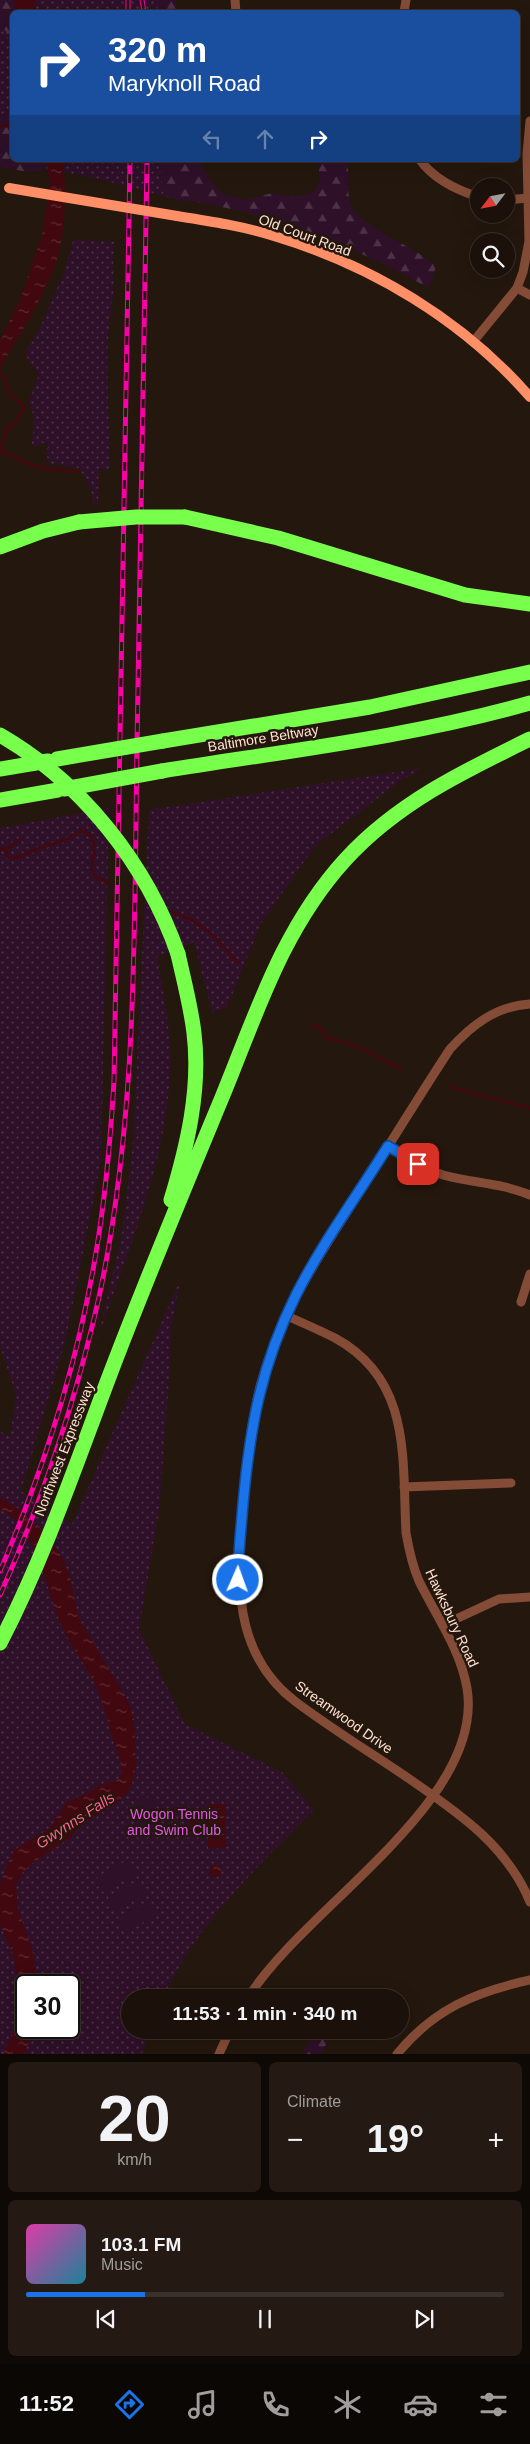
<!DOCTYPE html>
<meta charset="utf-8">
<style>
:root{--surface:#1b110a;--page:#241a13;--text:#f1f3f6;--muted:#a09d9c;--line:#39312b;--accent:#1a73e8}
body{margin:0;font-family:Arial,sans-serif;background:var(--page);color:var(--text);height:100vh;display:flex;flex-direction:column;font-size:19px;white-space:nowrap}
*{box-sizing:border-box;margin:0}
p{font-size:16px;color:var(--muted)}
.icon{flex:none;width:28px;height:28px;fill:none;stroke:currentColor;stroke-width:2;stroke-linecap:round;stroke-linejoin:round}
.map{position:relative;height:2054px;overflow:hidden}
.panel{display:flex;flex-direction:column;gap:8px;padding:8px;background:#0f0906;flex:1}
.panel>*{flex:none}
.guide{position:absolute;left:10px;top:10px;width:510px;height:152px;border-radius:8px;box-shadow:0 5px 20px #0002,0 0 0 1px var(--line);background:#1a4fa0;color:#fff;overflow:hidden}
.needle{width:32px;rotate:238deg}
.controls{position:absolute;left:470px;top:178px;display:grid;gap:10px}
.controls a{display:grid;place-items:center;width:45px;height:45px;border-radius:50%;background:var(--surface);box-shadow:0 5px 20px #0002,0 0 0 1px var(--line);font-size:25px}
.speed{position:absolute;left:15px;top:1974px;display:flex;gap:10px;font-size:25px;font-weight:700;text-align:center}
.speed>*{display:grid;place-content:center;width:65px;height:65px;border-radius:50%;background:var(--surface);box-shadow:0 5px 20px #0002,0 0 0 1px var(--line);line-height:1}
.speed .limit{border:2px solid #111;border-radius:8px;background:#fff;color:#111}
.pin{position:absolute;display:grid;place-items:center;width:42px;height:42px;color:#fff;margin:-21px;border-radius:10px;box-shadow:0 2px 8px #0006}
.me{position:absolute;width:55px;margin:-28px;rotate:2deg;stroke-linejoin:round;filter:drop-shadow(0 0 4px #0008)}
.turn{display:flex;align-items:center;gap:18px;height:105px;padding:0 15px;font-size:22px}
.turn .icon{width:65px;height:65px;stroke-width:2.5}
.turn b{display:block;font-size:35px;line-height:42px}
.lanes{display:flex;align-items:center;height:48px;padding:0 15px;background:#0003;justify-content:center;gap:25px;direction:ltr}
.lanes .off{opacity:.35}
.big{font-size:38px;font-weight:700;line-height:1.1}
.panel .card{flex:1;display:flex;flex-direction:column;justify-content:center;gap:8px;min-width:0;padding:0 18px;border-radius:8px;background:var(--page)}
.panel .dial{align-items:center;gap:0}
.dial b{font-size:65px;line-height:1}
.song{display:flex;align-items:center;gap:15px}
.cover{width:60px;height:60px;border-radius:8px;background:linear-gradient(135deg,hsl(320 70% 55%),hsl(190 70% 35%))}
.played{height:5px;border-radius:2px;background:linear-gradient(90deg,var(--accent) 25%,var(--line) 25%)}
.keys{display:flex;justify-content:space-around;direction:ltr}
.heat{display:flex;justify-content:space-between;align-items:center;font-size:28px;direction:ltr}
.panel .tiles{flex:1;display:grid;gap:8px;grid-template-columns:1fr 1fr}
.card:last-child{grid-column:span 2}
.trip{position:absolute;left:121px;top:1989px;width:288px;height:50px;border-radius:25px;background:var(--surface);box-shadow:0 5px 20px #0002,0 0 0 1px var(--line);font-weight:700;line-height:50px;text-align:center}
.dock{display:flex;height:80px;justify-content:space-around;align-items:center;background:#0b0704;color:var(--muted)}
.dock .icon{width:35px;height:35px}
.dock .active{color:var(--accent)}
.dock b{font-size:22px;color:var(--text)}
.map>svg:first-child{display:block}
</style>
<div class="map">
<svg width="530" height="2054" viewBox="0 0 530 2054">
<defs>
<pattern id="grass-dots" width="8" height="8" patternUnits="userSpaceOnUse" patternTransform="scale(1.25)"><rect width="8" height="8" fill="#2e1028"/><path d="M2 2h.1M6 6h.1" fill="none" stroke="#4d3246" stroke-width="1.8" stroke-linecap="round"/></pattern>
<pattern id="forest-firs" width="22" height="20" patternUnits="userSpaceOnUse" patternTransform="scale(1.25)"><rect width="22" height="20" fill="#2e1028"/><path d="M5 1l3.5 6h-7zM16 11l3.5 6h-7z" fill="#4d3246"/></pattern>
<pattern id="water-ripples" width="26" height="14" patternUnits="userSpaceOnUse" patternTransform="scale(1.25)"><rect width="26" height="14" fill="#420810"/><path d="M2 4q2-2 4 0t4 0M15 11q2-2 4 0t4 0" fill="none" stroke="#5e2c32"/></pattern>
</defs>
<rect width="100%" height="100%" fill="#24170d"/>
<g fill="url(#grass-dots)" fill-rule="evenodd">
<path d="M 0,0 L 172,0 L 173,12 L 12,12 L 12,160 L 185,160 L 186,202 L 91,177 L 0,161 Z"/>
<path d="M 76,240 L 115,242 C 111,262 116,283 112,303 C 103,358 110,414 110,469 L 99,469 L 98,506 L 94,505 L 90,486 L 79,468 L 51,464 L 45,453 L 49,445 L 42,443 L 34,447 L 32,444 L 34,417 L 29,402 L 39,374 L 28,360 L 26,352 L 40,328 L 65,270 L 73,241 Z"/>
<path d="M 422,768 L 399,782 L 315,846 L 261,924 L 226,1009 L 212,1012 L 194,942 L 157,957 C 164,995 172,1035 170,1074 C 166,1165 126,1255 97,1341 L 122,1234 L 133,1141 L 149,810 Z"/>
<path d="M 109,808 L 101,1162 L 65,1343 L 21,1491 L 72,1524 L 181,1278 L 171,1326 L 170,1368 L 159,1512 L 139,1629 L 185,1724 L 282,1772 L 314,1810 C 260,1864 194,1927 164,1997 L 130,1998 L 130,2030 L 150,2030 L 142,2054 L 0,2054 L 0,1690 L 2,1686 L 0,1684 L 0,1431 L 10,1437 L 16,1395 L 0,1346 L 0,828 ZM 26,1985 L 69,1985 L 69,2028 L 26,2028 Z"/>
</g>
<g fill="url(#forest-firs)">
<path d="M 0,0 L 14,0 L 16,12 L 12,12 L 12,62 L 6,31 L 0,29 Z"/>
<path d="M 157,0 L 175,0 L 177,12 L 158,12 Z"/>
<path d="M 12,114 L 12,160 L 46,160 L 46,163 L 40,171 L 28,172 L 0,167 L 0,116 Z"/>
<path d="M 162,160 L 199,160 L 208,177 L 221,193 L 244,200 L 273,193 L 296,197 L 315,191 L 320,180 L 318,160 L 346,160 C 352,175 344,194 353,209 C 365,229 416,247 436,266 L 430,286 L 427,287 C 347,243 263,210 172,198 L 162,192 Z"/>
<path d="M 316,2030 L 334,2030 L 321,2054 L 302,2054 Z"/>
</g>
<g fill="#2e1028">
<path d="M 156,1797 L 157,1832 L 135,1833 L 134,1798 Z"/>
<path d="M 128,1860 L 136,1874 L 105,1891 L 97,1877 Z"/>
<path d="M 139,1880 L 146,1894 L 115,1911 L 108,1897 Z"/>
<path d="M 150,1900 L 157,1915 L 126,1931 L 118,1917 Z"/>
</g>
<g fill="url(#water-ripples)">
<path d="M 14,0 L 35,0 L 35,12 L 16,12 Z"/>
<path d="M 46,160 L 63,160 C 66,189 66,224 59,252 C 49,290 20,334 0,368 L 0,340 L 20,300 L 42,235 L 50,183 Z"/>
<path d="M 0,1497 L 28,1515 L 45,1533 L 62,1557 L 70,1577 L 79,1619 L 127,1699 L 134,1719 L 136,1766 L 132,1784 L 126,1794 L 114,1805 L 82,1824 L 71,1837 L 34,1862 L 22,1873 L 16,1885 L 18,1909 L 32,1948 L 38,1985 L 26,1985 L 26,2028 L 35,2028 L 24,2054 L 3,2054 L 11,2037 L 19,2002 L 17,1974 L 12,1952 L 0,1925 L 0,1885 L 8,1863 L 14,1850 L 49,1829 L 67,1802 L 92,1791 L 99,1785 L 118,1780 L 122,1772 L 120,1760 C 110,1735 106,1708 95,1684 C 84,1661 66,1641 58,1617 C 47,1589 32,1519 0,1510 Z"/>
<path d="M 208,1804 L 225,1804 L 226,1848 L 208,1848 L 208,1834 L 190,1834 L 190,1819 L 208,1819 Z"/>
<circle cx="215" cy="1871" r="6"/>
</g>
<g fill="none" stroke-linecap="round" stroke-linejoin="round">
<g stroke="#420810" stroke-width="3">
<path d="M 0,126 L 12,126"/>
<path d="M 0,372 C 8,380 5,385 10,393 C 14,400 21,401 24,408 L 16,422 L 6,430 L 0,452"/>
<path d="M 0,451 L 37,467 L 77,472"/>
<path d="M 17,840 L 6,851 L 8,857 L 16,858 L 40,848 L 66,840 L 80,831 L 88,833 C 90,836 93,840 94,844 C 97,859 81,876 108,882"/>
<path d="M 0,850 L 9,847"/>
<path d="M 172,912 C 207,923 216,939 239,964"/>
<path d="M 313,1025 L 319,1027 L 328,1039 C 350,1040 382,1059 402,1069"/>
<path d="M 450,1087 L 530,1108"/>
</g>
<g stroke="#844c37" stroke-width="9">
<path d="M 235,0 L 236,12"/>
<path d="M 404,12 L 406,0"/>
<path d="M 420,160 C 434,179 456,190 479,197"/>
<path d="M 506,200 L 529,198"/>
<path d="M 517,288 L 530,295"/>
<path d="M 473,342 L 517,288 L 523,272 L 529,241 L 527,154 L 530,121"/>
<path d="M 530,1004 C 496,1006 472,1025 450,1049 C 418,1098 387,1148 356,1198 C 318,1257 280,1315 261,1383 C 248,1432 245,1482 241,1533 C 236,1596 240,1660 296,1702 C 332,1729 371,1753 408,1778 C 457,1812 507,1845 530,1902"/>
<path d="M 388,1146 C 406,1157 423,1168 443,1175 C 472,1183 502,1183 530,1195"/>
<path d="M 521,1302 L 530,1274"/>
<path d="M 404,1487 L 511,1483"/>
<path d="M 443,1625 L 499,1599 L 530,1597"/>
<path d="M 248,1998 C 302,1909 486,1802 467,1688 C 460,1648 436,1616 419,1581 C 412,1565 409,1550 406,1533 C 402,1458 412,1380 335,1338 C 319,1330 303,1323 287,1316"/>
<path d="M 219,2054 L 230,2030"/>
<path d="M 397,2054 C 434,2009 475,1992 530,1980"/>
</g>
<path stroke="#ff8f67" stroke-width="10" d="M 177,216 C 209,221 242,226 274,236 C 371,265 463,320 530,397"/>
<g stroke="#77ff4b" stroke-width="15">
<path d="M 185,517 L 278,538 L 465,595 L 530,604"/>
<path d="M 0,547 L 43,531 L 79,522"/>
<path d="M 163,741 L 370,707 L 530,672"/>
<path d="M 0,769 L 48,761"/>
<path d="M 162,771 C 285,751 410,737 530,703"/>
<path d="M 0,800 L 58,790"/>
<path d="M 171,1200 C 187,1147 201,1089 194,1033 C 191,1007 184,981 178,954"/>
<path d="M 0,1643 C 44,1558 75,1467 109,1377 C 145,1282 184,1189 223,1095 C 257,1012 283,928 345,860 C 396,804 462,772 530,739"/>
</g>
<g stroke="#fb00a7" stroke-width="5">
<g id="rail">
<path d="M 128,0 L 128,12"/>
<path d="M 142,0 L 144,12"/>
<path d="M 0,1571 C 47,1462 83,1346 100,1227 C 107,1179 111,1130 114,1081 L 130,160"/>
<path d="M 0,1595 C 43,1499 76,1400 99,1297 C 138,1116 134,928 137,744 C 141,550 144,355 147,160"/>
</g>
</g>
<use href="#rail" stroke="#24170d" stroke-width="3" stroke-dasharray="9" stroke-linecap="butt"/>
<path stroke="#ff8f67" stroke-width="10" d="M 9,188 L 177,216"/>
<g stroke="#77ff4b" stroke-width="15">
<path d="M 79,522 L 136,517 L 185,517"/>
<path d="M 0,735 C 83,783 147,865 178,954"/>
<path d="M 57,759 L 163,741"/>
<path d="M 64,789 L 162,771"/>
</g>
</g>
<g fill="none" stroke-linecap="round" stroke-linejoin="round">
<g stroke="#114b97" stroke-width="12">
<path id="route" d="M 238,1580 C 238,1555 241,1529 243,1504 C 250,1427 261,1365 296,1295 C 322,1243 358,1195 388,1146 L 418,1164"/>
</g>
<use href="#route" stroke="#1a73e8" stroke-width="9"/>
</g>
<g text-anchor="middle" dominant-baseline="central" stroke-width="5" stroke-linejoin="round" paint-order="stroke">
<g font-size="14" fill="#ffe1d0" stroke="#24170d">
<text transform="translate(305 235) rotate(20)">Old Court Road</text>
<text transform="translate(263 738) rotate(-9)">Baltimore Beltway</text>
<text transform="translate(64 1449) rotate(-69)">Northwest Expressway</text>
<text transform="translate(452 1618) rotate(65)">Hawksbury Road</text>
<text transform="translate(344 1717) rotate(35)">Streamwood Drive</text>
</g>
<g font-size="14" fill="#e159e3" stroke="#24170d">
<text x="174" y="1814">Wogon Tennis<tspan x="174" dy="16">and Swim Club</tspan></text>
</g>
<g font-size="15" font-style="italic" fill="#ff5e8f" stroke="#24170d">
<text transform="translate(75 1820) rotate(-33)">Gwynns Falls</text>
</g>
</g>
</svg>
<div class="controls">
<a><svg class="needle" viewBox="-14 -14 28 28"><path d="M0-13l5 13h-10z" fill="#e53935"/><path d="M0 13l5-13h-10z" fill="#a09d9c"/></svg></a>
<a><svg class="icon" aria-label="search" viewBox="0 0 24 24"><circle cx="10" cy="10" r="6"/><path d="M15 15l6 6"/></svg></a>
</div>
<div class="speed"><div class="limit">30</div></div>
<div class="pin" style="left:418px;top:1164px;background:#d93025"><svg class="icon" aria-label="arrive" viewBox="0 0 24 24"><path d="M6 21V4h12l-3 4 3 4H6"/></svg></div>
<svg class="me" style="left:238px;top:1580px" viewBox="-20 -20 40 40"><circle r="17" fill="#1a73e8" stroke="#fff" stroke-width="3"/><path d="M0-11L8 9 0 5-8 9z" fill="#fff"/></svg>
<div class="trip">11:53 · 1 min · 340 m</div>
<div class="guide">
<div class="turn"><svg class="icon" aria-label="right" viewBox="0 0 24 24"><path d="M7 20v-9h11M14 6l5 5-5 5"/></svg><div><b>320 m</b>Maryknoll Road</div></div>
<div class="lanes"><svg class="icon off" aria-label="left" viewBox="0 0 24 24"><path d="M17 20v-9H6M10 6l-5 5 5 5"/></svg><svg class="icon off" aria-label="ahead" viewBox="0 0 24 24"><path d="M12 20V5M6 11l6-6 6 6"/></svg><svg class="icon" aria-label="right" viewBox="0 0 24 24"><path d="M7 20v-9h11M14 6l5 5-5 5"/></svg></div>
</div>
</div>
<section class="panel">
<div class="tiles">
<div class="card dial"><b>20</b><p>km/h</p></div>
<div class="card"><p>Climate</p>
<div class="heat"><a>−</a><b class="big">19°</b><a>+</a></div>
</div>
<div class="card">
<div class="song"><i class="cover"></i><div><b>103.1 FM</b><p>Music</p></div></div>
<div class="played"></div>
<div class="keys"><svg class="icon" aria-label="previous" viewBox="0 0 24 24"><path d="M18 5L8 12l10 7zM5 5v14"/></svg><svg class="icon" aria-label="pause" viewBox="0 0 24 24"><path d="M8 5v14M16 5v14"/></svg><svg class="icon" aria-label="next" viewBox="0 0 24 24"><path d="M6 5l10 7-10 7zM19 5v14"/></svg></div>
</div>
</div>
</section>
<nav class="dock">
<b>11:52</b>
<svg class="icon active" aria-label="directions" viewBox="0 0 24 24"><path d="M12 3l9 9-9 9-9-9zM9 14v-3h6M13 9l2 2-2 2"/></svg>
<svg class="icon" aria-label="music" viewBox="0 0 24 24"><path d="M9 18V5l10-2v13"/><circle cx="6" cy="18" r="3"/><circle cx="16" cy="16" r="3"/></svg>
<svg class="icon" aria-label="phone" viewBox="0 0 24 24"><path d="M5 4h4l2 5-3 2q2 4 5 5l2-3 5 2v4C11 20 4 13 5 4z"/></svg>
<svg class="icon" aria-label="climate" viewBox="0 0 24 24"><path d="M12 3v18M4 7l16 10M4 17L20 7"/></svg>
<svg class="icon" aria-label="car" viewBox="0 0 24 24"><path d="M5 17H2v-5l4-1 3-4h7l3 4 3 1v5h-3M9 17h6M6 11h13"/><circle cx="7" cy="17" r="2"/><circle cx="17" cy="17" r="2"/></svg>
<svg class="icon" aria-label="filters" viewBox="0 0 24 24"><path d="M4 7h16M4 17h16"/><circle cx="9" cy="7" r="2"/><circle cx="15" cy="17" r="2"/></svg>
</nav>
